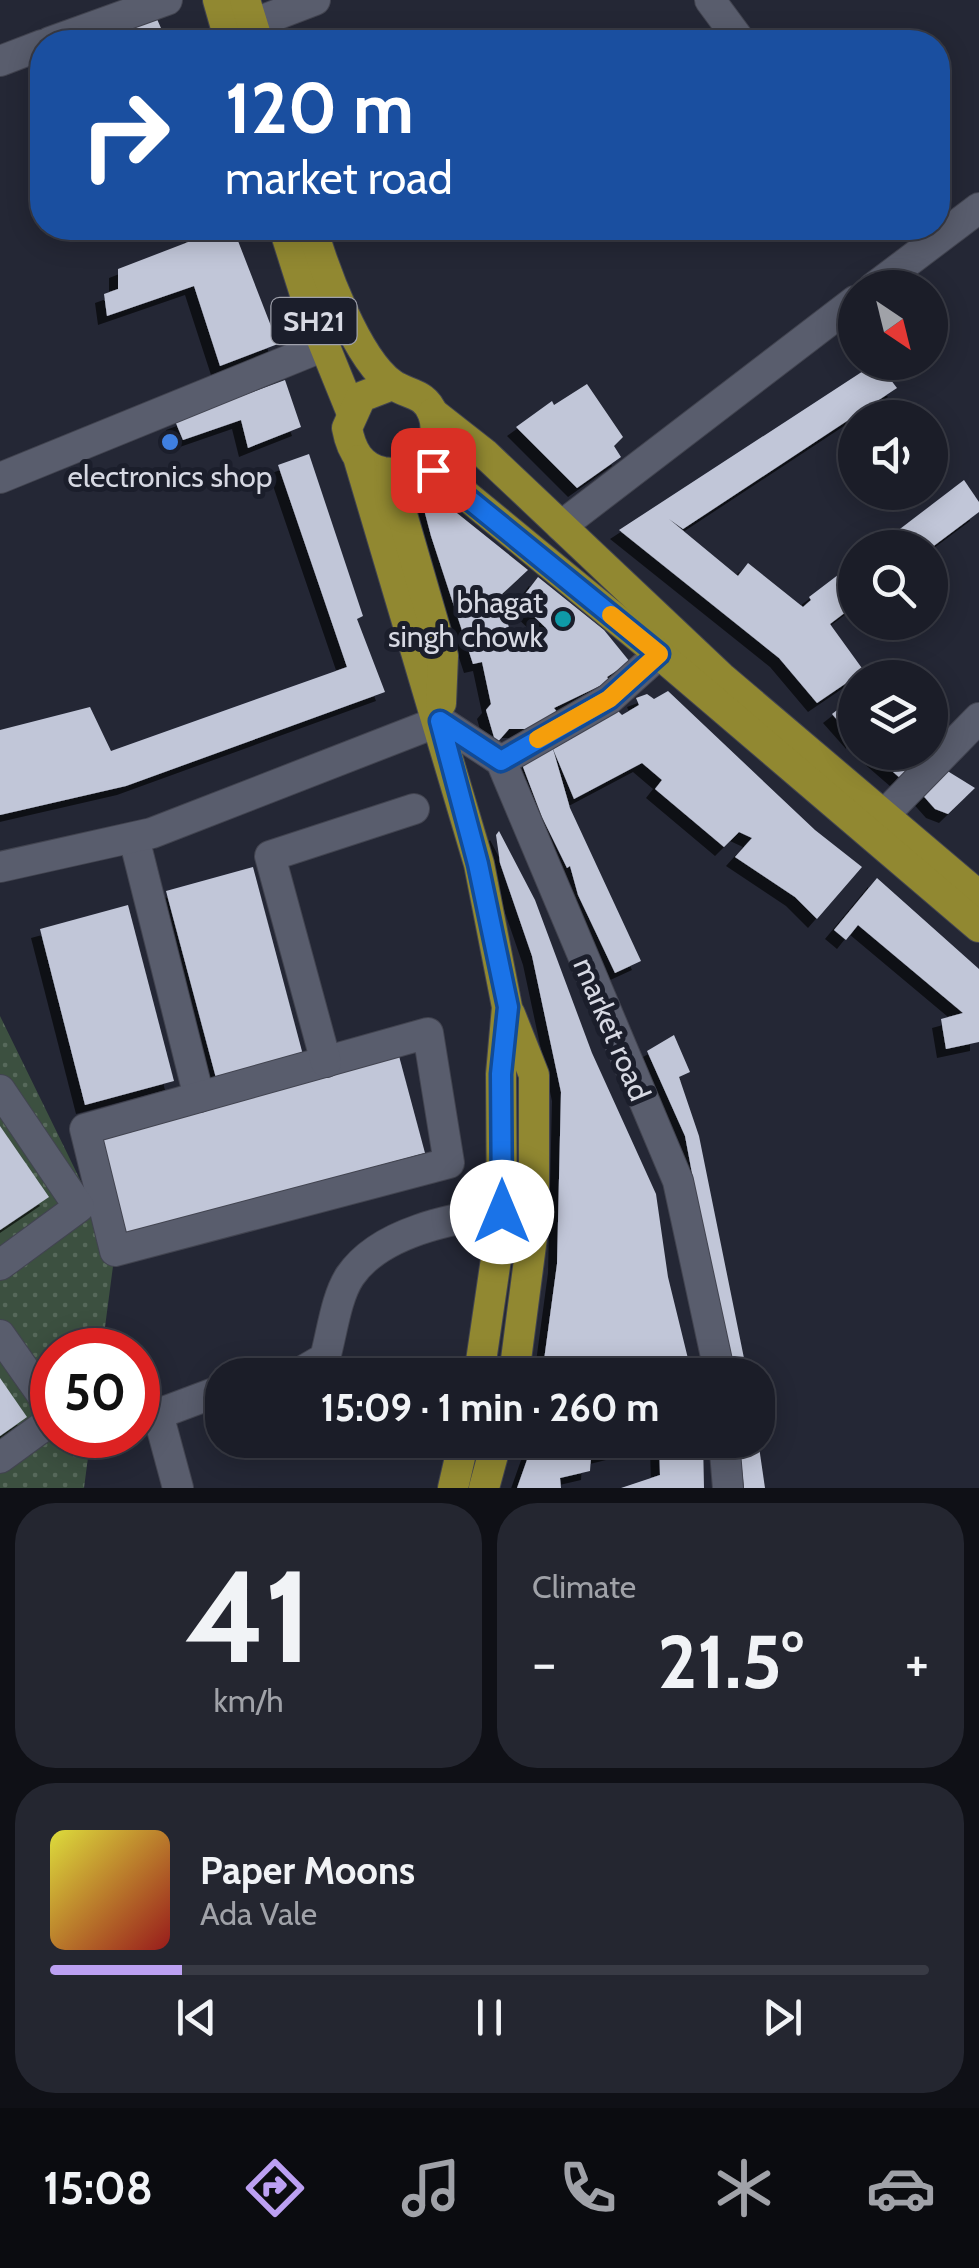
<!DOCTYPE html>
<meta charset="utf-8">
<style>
:root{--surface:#1b1d28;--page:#242630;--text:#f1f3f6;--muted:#a0a2a8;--line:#393b45;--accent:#bca0f2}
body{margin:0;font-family:Cabin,sans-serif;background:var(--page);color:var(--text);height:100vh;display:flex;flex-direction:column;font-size:38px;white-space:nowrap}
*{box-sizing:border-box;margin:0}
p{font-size:32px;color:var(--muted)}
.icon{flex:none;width:55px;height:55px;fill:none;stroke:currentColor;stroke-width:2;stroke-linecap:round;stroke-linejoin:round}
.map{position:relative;height:1488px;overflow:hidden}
.panel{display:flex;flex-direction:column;gap:15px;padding:15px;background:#0f1016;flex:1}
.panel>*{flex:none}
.banner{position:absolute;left:30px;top:30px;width:920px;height:210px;border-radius:40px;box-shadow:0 5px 25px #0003,0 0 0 2px var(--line);background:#1a4fa0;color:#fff;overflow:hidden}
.needle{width:65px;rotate:145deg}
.buttons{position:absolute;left:838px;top:270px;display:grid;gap:20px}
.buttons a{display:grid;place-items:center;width:110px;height:110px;border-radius:50%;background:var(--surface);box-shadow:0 5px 25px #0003,0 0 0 2px var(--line);font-size:50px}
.speed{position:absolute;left:30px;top:1328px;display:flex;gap:20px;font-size:50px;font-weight:700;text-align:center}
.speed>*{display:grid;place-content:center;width:130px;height:130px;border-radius:50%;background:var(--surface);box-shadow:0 5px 25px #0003,0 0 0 2px var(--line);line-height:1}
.speed .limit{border:15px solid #d22;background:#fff;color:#111}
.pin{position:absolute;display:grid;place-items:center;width:85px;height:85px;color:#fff;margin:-42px;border-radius:20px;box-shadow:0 5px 15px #0006}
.me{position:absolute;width:110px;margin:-55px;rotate:0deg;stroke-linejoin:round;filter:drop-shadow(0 0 8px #0008)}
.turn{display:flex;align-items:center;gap:35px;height:210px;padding:0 30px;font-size:45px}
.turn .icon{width:130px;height:130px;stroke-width:2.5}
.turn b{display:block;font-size:70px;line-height:85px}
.big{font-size:75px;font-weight:800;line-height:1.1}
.panel .widget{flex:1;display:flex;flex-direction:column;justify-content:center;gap:15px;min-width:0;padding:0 35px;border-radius:40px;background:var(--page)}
.panel .dial{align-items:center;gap:0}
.dial b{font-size:130px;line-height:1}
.song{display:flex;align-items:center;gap:30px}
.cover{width:120px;height:120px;border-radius:15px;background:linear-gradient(135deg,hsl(60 70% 55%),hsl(0 70% 35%))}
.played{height:10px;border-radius:5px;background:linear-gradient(90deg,var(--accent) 15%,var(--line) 15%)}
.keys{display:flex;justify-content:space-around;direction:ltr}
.heat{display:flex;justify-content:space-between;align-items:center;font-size:55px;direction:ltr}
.panel .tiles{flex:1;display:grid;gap:15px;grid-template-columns:1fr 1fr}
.widget:last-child{grid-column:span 2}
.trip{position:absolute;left:205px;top:1358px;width:570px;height:100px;border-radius:40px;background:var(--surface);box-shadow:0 5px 25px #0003,0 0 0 2px var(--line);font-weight:800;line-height:100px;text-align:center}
.menu{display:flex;height:160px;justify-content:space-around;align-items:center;background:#0b0c10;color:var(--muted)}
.menu .icon{width:70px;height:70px}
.menu .current{color:var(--accent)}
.menu b{font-size:45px;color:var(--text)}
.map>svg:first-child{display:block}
</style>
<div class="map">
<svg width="979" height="1488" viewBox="0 0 979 1488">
<defs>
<pattern id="grass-dots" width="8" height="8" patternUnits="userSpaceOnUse" patternTransform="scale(2.5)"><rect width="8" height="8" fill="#3c5040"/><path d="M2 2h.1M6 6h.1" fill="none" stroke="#57695b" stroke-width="1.8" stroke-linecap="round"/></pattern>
<filter id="shadow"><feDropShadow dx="-9" dy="9" stdDeviation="0" flood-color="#0009"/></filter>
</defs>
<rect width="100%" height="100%" fill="#242735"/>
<path fill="url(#grass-dots)" d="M 0,1016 L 115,1251 L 102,1350 L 52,1350 L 52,1435 L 91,1435 L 84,1488 L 0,1488 Z"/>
<g fill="#c1c6d8" filter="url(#shadow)">
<path d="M 157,19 L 167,42 L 95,42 Z"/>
<path d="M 191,228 L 233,228 L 278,344 L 220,366 L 194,286 L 107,316 L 104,294 L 118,289 L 118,269 L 196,239 Z"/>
<path d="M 877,362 L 897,388 L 683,529 L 669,519 L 738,576 L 748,563 L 803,607 L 811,600 L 809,597 L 855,562 L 855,605 L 830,624 L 864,671 L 817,703 L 779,658 L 619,530 Z"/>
<path d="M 285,380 L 301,427 L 248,448 L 241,420 L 183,440 L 175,421 Z"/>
<path d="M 587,384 L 623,437 L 614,446 L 621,457 L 577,488 L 516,427 L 552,401 L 554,405 Z"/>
<path d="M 309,454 L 363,616 L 357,619 L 385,692 L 126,786 L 0,815 L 0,730 L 90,707 L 111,751 L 347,667 L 278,465 Z"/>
<path d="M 964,480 L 979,502 L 979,512 L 931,548 L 875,548 Z"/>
<path d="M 424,493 L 447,505 L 528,570 L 502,594 L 512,643 L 533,631 L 538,635 L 546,628 L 519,602 L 538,577 L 604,630 L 630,662 L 607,677 L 610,681 L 554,708 L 557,712 L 527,729 L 509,729 L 496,744 L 486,710 L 491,704 L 482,662 L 473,664 L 431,536 L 422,502 Z"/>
<path d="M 668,691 L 815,830 L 862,867 L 817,919 L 795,897 L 735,857 L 752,838 L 739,832 L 724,847 L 655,789 L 662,780 L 642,763 L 574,799 L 553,749 L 618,711 L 622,715 L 639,705 L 636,698 L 647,694 L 654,699 Z"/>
<path d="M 855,696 L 855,740 L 832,714 Z"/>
<path d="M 553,749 L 570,808 L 641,961 L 615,973 L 578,895 L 570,866 L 567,868 L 542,817 L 520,759 Z"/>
<path d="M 870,752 L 919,752 L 900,778 Z"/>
<path d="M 941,767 L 975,788 L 948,814 L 935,809 L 919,791 Z"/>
<path d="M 499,831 L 535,900 L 592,1053 L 656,1194 L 668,1277 L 692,1375 L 542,1375 L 557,1264 L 561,1092 L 532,956 L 500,863 L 496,835 Z"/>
<path d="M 253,867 L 303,1055 L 216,1078 L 166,891 Z"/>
<path d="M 877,878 L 979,969 L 979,1042 L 946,1049 L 941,1019 L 963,1013 L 858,925 L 846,940 L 834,930 Z"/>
<path d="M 128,905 L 174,1081 L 85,1105 L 40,929 Z"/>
<path d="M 674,1035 L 690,1072 L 679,1077 L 699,1136 L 747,1373 L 730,1375 L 685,1136 L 647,1051 Z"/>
<path d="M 399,1056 L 425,1153 L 124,1235 L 98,1138 Z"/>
<path d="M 0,1126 L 49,1197 L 0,1230 Z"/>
<path d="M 0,1378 L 27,1417 L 0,1436 Z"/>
<path d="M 534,1440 L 655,1440 L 655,1441 L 591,1457 L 590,1471 L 560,1478 L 561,1488 L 517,1488 Z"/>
<path d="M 659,1440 L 703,1440 L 704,1488 L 621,1488 L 660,1475 Z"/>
<path d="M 739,1440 L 758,1440 L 765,1488 L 744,1488 Z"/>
</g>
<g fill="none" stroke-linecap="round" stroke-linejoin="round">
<g stroke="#424450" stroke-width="32">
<g id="minor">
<path d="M 710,0 L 741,42"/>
<path d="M 229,33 L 315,0"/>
<path d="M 50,42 L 167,0"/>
<path d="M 0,61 L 42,45"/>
<path d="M 873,288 L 979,208"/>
<path d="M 0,478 L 324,346"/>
<path d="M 561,526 L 855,301"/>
<path d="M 501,761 L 609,699 L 659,654"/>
<path d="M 884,815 L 979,718"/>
<path d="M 134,838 L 199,1097"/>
<path d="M 0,867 L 152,833 L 440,721 L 501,761 L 678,1181 L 720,1375"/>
<path d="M 428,1033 L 449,1163 L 115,1251 L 85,1129 Z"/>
<path d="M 326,1062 L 270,856 L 414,809"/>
<path d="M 0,1090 L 79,1207 L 0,1265"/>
<path d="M 0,1335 L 52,1409"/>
<path d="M 296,1375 L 325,1358 C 332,1333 336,1297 350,1276 C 380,1232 452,1218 502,1212"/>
<path d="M 724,1440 L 728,1488"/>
<path d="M 0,1458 L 52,1420"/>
<path d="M 178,1488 L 158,1414 L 222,1390"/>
</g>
</g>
<g stroke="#424450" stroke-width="32">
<g id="major">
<path d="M 218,0 L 230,42"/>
<path d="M 245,0 L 258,42"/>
<path d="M 284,228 L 310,310 L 351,411"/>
<path d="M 312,228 C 324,269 356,358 392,384 C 407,395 425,392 433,414 C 444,446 415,478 383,472 C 360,467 351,450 347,428 L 361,397 L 392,385"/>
<path d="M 433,413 L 484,453 L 721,677 L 979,896"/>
<path d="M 359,460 L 479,864 L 507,1007 L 501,1074 L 502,1218 L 479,1375"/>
<path d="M 423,460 L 659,654 L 979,927"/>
<path d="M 390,473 L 443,656 L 441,703"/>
<path d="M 510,1014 L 534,1075 L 534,1222 L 514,1375"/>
<path d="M 453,1488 L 464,1440"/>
<path d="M 484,1488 L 497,1440"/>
</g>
</g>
<use href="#minor" stroke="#595d6d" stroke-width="30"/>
<use href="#major" stroke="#918831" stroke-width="30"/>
</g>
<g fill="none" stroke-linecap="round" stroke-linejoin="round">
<g stroke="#114b97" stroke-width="25">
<path id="route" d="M 433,470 L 659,654 L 609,699 L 501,761 L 440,721 L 478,864 L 508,1007 L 501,1074 L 502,1212"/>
</g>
<use href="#route" stroke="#1a73e8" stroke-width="18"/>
<path stroke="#f59e0b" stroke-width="18" d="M 538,739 L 609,699 L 659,654 L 611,615"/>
</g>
<circle fill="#3f7fe0" stroke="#1b1e2b" stroke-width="4" cx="170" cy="442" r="10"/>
<circle fill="#0f9aa8" stroke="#1b1e2b" stroke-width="4" cx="563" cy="619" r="10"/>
<g text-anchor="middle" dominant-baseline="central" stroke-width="10" stroke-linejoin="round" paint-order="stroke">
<rect fill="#1b1e2b" stroke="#9fa1ac" stroke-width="2.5" x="271.5" y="298" width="85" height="46" rx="8"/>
<g font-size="28" font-weight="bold" fill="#d7d9e3">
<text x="314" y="321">SH21</text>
</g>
<g font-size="30" fill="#d7d9e3" stroke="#1b1e2b">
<text x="170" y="476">electronics shop</text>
<text x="543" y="602" text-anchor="end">bhagat<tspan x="543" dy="34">singh chowk</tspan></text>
</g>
<g font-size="30" fill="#d7d9e3" stroke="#1b1e2b">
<text transform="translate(612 1029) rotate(67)">market road</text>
</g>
</g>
</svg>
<div class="buttons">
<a><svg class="needle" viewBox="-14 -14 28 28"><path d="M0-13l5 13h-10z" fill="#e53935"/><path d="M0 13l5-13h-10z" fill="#a0a2a8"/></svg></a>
<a><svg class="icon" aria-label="sound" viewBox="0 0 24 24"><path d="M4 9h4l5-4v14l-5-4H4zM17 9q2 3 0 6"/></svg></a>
<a><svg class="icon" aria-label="search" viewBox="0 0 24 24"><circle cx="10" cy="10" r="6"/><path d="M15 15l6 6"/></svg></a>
<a><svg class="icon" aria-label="layers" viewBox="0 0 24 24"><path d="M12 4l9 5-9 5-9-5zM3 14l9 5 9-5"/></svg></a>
</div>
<div class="speed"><div class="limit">50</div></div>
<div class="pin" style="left:433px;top:470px;background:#d93025"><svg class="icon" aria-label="arrive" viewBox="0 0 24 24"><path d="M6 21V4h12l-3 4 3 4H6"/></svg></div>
<svg class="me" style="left:502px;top:1212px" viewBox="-20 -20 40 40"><circle r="19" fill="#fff"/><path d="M0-13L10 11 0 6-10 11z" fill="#1a73e8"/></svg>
<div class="trip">15:09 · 1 min · 260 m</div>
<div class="banner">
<div class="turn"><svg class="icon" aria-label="right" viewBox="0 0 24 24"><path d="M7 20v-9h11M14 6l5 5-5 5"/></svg><div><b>120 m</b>market road</div></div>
</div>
</div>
<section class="panel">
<div class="tiles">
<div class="widget dial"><b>41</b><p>km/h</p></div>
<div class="widget"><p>Climate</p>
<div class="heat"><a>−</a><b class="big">21.5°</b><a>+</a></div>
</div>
<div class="widget">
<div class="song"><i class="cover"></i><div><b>Paper Moons</b><p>Ada Vale</p></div></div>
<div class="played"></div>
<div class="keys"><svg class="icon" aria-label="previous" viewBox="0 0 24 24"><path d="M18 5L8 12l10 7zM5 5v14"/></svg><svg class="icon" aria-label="pause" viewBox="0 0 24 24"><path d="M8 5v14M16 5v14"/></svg><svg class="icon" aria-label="next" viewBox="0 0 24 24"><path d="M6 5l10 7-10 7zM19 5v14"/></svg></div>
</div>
</div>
</section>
<nav class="menu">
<b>15:08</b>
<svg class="icon current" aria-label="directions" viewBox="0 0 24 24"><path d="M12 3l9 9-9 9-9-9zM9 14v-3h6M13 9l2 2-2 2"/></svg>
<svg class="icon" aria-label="music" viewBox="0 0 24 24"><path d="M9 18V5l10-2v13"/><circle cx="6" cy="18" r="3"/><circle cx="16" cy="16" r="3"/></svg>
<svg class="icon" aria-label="phone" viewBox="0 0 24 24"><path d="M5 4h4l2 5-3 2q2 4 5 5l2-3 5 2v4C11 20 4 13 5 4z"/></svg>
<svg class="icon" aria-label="climate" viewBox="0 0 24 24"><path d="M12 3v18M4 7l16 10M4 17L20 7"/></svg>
<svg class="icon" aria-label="car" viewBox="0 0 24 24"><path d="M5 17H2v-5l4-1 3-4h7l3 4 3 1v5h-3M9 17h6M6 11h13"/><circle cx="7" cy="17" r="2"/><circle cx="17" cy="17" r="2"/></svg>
</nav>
